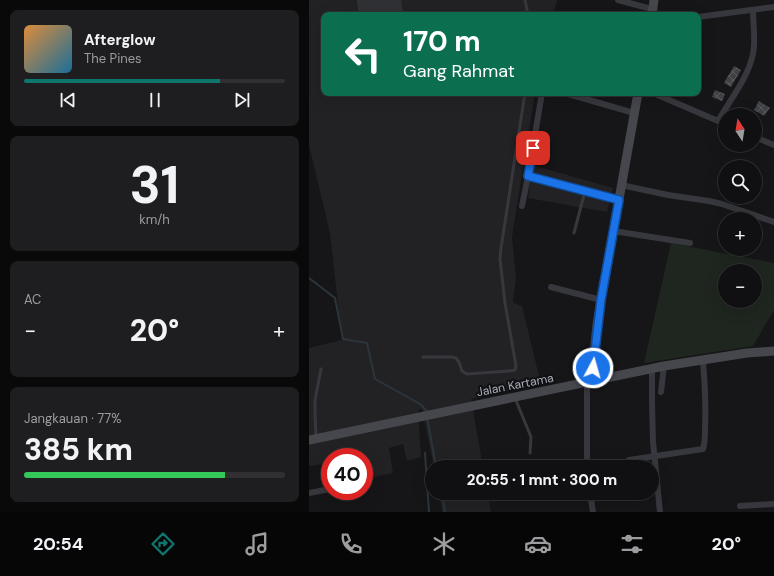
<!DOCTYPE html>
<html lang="id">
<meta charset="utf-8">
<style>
:root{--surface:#101012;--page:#1e1e20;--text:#f1f3f6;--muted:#9c9d9f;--line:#303032;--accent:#0f766e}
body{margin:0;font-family:"DM Sans",sans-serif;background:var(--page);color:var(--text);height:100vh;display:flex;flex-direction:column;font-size:15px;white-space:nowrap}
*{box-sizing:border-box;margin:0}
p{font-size:13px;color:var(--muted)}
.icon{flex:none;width:22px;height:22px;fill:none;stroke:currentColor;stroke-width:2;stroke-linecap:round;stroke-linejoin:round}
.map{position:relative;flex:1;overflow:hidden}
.sheet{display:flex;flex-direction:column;gap:10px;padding:10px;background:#09090a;width:309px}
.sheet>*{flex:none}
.hud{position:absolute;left:12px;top:12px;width:380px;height:84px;border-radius:8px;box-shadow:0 4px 16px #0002,0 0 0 1px var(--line);background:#0b6e4f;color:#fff;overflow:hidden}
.needle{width:26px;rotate:348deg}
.buttons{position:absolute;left:409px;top:108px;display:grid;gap:8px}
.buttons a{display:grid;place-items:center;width:44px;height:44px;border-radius:50%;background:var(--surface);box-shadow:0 4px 16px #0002,0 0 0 1px var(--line);font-size:20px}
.speed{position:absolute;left:12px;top:448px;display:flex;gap:8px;font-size:20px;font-weight:700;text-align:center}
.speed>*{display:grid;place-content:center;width:52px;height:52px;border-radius:50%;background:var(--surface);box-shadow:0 4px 16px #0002,0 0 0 1px var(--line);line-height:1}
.speed .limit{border:6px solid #d22;background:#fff;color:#111}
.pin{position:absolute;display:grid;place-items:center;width:34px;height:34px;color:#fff;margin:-17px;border-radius:8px;box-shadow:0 2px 6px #0006}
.me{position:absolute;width:44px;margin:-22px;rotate:6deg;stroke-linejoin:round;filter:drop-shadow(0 0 3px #0008)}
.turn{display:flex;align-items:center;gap:14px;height:84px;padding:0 16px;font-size:18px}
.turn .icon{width:52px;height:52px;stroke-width:2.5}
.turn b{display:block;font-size:28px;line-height:34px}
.big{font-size:30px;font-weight:800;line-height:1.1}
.sheet .card{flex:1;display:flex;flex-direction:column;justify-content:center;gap:6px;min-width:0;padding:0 14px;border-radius:8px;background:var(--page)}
.sheet .dial{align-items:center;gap:0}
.dial b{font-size:52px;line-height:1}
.song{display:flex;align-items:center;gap:12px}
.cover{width:48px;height:48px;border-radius:6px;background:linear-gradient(135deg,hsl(30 70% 55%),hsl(200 70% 35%))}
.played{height:4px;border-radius:2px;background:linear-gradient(90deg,var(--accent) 75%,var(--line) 75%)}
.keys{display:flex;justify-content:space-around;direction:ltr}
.heat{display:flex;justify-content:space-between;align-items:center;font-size:22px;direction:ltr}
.charge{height:6px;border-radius:3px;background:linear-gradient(90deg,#34c759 77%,var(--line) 0)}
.trip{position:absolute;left:116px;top:460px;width:234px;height:40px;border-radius:20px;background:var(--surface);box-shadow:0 4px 16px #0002,0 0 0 1px var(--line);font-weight:800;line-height:40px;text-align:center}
.dock{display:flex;height:64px;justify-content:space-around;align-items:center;background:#060607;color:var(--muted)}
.dock .icon{width:28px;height:28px}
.dock .active{color:var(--accent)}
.dock b{font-size:18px;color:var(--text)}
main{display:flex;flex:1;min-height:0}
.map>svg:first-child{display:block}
</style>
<main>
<section class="sheet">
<div class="card">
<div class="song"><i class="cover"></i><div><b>Afterglow</b><p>The Pines</p></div></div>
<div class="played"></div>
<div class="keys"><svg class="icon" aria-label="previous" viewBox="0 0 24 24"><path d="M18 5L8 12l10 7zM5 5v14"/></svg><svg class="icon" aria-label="pause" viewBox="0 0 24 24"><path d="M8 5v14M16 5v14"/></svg><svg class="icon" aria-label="next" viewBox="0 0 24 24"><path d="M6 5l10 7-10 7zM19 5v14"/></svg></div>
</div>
<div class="card dial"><b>31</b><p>km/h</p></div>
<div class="card"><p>AC</p>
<div class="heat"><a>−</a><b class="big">20°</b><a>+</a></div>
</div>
<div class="card"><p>Jangkauan · 77%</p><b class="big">385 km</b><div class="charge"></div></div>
</section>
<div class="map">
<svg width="465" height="512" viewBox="0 0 465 512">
<defs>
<pattern id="building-cross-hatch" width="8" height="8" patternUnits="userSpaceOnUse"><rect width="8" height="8" fill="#404145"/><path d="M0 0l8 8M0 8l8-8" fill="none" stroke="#595a5e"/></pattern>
</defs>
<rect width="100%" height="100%" fill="#161618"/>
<g fill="#222225">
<path d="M 0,0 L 248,0 L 244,15 L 15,15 L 15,93 L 226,93 L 204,230 L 203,238 L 207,278 L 204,301 L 205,303 L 213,306 L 232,384 L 162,399 L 174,467 L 125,467 L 113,409 L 109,410 L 112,457 L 98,461 L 94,444 L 80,448 L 84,473 L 55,479 L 55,457 L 21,457 L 21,463 L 0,466 L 0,348 L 33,340 L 21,233 L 0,145 Z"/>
<path d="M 223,165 L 304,188 L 298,212 L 219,198 Z"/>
<path d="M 130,493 L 179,493 L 182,512 L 133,512 Z"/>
</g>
<path fill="#1e261f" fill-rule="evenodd" d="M 362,243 L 465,263 L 465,310 L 444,346 L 335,363 ZM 416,271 L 446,271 L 446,301 L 416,301 Z"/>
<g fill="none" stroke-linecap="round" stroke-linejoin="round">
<g stroke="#2c353c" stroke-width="2">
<path d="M 0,278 L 26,298 L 34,339 L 58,343 L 66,379 L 111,404 L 117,410 L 117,413"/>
<path d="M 118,417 L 127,467"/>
<path d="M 116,453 L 120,512"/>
<path d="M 133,493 L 136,512"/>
</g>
<path stroke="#303135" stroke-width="44" d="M 70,0 L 72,15"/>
</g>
<g fill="url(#building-cross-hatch)">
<path d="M 425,66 L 432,70 L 422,87 L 415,83 Z"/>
<path d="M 406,90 L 416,94 L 413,101 L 403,97 Z"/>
<path d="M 450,101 L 461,108 L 455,116 L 445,110 Z"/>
</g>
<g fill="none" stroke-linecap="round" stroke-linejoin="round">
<g stroke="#37383d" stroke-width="3">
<path d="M 216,0 L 219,15"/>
<path d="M 219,176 L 308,199"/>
<path d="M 265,233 L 276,191"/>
<path d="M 114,357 L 142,357 L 147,358 L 150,362 L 153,371 L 158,374 L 199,371 L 206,370 L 207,366 L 196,303 L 191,259 L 192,248 L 216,93"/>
<path d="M 206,398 L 222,437 L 221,453"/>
<path d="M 7,436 L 6,413 L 6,400 L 12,369"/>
</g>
<g stroke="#37383d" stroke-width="6">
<path d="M 309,0 L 343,9"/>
<path d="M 389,17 L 465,7"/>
<path d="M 256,93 L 325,113"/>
<path d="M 344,93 L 416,124"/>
<path d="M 409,121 C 421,100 439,78 444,54 C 447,40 444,24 444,10"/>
<path d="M 446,137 L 465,145"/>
<path d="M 312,185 L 359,195 L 400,201 L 413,204 L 465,222"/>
<path d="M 213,206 L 219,176 L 233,93"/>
<path d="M 304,231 L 381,243"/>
<path d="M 242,287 L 292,300"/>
<path d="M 343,369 L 343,402 L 344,442 L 351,512"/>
<path d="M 278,383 L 278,467"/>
<path d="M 352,392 L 355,366"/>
<path d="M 320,460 L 394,449 C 396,443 396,436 396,430 C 397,407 396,384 394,361"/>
<path d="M 0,493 L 21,489"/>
<path d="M 281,493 L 284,512"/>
<path d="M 431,506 L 465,504"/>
</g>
<g stroke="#45474d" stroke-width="9">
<path d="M 343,15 L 345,0"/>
<path d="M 282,382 L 288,325 L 292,300 L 329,93"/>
<path d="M 0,440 L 355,366 L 438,353 L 465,351"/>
</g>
</g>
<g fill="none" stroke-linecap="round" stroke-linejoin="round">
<g stroke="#114b97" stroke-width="10">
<path id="route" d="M 224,148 L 219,176 L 310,200 L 292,300 L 284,368"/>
</g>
<use href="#route" stroke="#1a73e8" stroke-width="7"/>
</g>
<g text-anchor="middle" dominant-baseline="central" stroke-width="4" stroke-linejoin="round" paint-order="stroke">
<g font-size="12" fill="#a8adb8" stroke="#111113">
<text transform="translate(206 385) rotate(-11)">Jalan Kartama</text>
</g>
</g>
</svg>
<div class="buttons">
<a><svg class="needle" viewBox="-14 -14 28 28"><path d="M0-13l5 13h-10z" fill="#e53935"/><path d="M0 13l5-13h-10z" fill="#9c9d9f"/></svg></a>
<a><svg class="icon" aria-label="search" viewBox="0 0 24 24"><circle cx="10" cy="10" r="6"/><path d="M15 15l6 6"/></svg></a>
<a>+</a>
<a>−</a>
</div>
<div class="speed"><div class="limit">40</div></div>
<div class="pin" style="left:224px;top:148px;background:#d93025"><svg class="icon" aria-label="arrive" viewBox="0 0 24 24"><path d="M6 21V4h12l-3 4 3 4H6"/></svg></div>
<svg class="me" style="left:284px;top:368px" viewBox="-20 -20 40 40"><circle r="17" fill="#1a73e8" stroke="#fff" stroke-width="3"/><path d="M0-11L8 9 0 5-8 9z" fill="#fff"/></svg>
<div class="trip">20:55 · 1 mnt · 300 m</div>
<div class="hud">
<div class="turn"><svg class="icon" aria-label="left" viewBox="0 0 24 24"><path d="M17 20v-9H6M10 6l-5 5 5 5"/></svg><div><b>170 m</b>Gang Rahmat</div></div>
</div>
</div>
</main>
<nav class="dock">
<b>20:54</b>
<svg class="icon active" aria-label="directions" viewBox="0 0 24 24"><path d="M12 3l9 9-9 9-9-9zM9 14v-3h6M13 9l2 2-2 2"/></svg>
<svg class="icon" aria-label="music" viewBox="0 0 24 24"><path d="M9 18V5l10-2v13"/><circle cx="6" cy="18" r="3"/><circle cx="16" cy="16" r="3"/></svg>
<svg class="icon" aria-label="phone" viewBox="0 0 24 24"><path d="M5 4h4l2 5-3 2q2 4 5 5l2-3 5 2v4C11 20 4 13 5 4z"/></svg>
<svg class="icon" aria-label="climate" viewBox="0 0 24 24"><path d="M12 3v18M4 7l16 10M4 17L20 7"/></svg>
<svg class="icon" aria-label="car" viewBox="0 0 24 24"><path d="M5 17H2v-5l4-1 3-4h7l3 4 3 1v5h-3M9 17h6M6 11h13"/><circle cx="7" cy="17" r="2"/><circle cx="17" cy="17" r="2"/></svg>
<svg class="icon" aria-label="filters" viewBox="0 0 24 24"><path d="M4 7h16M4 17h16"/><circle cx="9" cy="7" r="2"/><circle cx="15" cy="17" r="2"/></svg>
<b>20°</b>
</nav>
